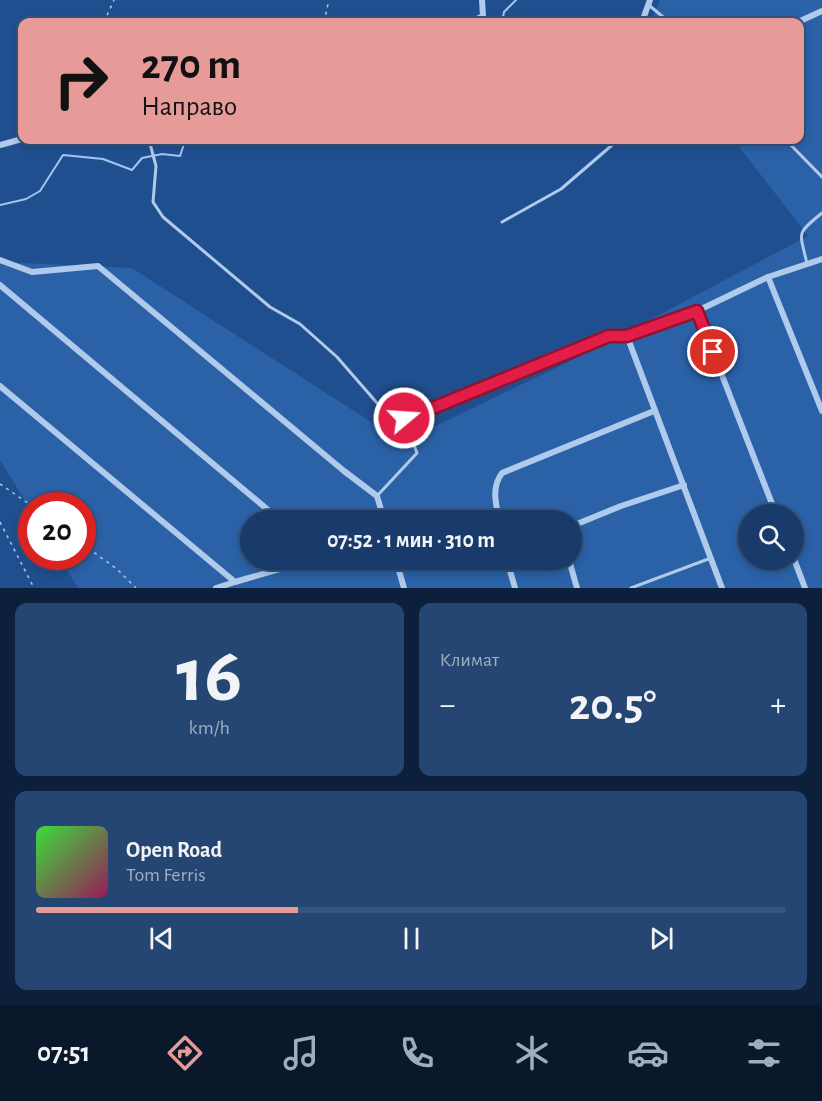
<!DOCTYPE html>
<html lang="ru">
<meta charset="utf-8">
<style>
:root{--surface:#183b6b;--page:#254673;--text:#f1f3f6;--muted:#9fadc1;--line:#36557e;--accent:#e69b98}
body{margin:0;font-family:"Alegreya Sans",sans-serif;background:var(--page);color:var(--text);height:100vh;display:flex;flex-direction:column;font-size:22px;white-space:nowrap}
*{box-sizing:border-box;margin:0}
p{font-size:20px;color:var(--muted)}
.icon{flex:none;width:33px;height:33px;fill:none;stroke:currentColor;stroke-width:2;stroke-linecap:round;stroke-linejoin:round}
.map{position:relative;height:588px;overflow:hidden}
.drawer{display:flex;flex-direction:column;gap:15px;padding:15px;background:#0d203b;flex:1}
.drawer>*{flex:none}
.hud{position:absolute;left:18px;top:18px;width:786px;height:126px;border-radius:12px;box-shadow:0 3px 9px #0003,0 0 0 2px var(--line);background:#e69b98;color:#111;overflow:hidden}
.controls{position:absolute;left:738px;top:504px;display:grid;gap:12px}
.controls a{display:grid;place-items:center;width:66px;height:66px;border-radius:50%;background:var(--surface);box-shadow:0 3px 9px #0003,0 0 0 2px var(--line);font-size:30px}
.speed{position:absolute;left:18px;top:492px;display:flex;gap:12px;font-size:30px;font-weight:700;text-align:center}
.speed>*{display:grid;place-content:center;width:78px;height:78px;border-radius:50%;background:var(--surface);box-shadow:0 3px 9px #0003,0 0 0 2px var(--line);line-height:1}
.speed .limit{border:9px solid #d22;background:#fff;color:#111}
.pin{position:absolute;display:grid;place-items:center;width:51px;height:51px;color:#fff;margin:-26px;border:3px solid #fff;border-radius:50%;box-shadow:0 2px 6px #0007}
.me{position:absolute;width:66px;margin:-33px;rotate:72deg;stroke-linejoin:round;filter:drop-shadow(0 0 4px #0008)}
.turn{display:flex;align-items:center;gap:21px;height:126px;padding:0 24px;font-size:27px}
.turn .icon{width:78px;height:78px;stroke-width:2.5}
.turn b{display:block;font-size:42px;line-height:51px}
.big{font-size:45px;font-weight:700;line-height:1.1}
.drawer .widget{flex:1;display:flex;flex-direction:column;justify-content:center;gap:9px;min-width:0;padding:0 21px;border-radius:12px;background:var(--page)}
.drawer .dial{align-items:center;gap:0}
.dial b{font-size:78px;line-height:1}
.song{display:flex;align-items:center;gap:18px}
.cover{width:72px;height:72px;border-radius:9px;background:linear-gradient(135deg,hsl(120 70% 55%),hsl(330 70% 35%))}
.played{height:6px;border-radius:3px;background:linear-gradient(90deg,var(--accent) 35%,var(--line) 35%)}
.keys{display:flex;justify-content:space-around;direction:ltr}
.heat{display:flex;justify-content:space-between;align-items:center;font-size:33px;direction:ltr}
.drawer .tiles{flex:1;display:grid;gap:15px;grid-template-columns:1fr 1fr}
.widget:last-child{grid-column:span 2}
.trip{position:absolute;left:240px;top:510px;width:342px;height:60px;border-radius:30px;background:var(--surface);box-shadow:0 3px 9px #0003,0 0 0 2px var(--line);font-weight:700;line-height:60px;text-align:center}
.menu{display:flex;height:96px;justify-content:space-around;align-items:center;background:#0a182b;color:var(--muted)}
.menu .icon{width:42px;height:42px}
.menu .active{color:var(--accent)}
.menu b{font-size:27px;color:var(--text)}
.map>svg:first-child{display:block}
</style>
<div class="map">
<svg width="822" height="588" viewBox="0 0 822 588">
<rect width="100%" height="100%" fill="#204f8f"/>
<path fill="#2a61a7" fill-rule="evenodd" d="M 660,0 L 822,0 L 822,588 L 78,588 L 59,557 L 82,556 L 82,506 L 32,506 L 31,511 L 0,460 L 0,262 L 132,268 L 402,442 L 589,352 L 808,236 L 734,140 L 800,140 L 800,22 L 651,22 ZM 748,514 L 794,514 L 794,560 L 748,560 ZM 250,520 L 572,520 L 572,560 L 250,560 Z"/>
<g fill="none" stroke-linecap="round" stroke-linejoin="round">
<g stroke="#a3c5ee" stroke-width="2">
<path d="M 502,22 L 504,12 L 516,0"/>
<path d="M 0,205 L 26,199 L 40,191 L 63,155 L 103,159 L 132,170 L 142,158 L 162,154 L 180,156 L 184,144 L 195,140"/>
</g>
<g stroke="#b0caec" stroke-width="1.5" stroke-dasharray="3 4.5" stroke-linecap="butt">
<path d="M 104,22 L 114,0"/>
<path d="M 324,22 L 329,0"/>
<path d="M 0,484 L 32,506"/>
<path d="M 0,522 L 34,588"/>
<path d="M 82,544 L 117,569 L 136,588"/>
</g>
<g stroke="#b0caec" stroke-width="3">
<path d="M 650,6 L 669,22"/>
<path d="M 149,140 L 156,166 L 153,202 L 163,217 L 270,307 L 300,324 L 337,357 L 384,411 L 401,418 L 418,414 L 609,336 L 627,336"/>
<path d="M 786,140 L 822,177"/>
<path d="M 502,222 L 561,189 L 618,140"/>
<path d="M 807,264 C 800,231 795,235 822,213"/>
<path d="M 377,496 L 417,453 L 404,418"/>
<path d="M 631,588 L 711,558"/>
</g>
<g stroke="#b0caec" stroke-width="6">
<path d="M 471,22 L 483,16 L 482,0"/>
<path d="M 642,22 L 650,0"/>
<path d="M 798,22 L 822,11"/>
<path d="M 152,140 L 158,140"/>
<path d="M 0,145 L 22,139"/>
<path d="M 0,260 L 32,272 L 98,266 L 344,471 L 377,496 L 384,520"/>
<path d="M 768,277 L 822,411"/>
<path d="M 0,285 L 280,520"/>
<path d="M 697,311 L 776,514"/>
<path d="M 0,386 L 235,582 L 311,560"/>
<path d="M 499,520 C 496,503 491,488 502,473 L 654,411"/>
<path d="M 572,526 L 621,506 L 684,485"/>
<path d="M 794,559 L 805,588"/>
<path d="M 396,560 L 404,588"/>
<path d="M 507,560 L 515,588"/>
<path d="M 569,560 L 577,588"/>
<path d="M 216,588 L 235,582"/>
<path d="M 722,588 L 627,336 L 697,311 L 768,277 L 822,259"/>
</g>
</g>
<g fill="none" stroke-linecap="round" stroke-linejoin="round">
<g stroke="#92132f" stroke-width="15">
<path id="route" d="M 404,418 L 418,414 L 609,336 L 627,336 L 697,311 L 713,352"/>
</g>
<use href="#route" stroke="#e11d48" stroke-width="10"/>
</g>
</svg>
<div class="controls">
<a><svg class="icon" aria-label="search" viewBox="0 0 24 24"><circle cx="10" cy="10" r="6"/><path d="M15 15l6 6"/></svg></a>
</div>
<div class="speed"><div class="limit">20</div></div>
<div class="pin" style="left:713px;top:352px;background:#d93025"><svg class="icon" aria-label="arrive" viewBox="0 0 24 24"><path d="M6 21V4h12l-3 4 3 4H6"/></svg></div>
<svg class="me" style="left:404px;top:418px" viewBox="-20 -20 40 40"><circle r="17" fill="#e11d48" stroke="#fff" stroke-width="3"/><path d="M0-11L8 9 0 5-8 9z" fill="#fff"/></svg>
<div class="trip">07:52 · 1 мин · 310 m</div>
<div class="hud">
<div class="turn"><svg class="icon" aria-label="right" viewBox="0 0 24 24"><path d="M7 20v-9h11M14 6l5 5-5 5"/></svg><div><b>270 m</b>Направо</div></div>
</div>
</div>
<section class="drawer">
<div class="tiles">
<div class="widget dial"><b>16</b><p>km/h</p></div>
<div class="widget"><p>Климат</p>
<div class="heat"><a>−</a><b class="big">20.5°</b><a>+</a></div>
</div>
<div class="widget">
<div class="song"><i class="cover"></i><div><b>Open Road</b><p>Tom Ferris</p></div></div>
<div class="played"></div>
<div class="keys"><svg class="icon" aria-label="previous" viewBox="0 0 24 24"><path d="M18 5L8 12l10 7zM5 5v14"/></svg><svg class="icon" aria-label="pause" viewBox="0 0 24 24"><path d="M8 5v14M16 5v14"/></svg><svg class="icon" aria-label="next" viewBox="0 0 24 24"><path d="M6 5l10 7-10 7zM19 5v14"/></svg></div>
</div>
</div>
</section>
<nav class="menu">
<b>07:51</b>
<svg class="icon active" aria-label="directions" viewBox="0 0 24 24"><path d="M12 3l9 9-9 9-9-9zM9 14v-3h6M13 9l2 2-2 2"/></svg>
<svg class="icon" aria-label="music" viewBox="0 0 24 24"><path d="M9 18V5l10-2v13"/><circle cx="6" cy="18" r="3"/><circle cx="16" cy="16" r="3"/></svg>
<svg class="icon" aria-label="phone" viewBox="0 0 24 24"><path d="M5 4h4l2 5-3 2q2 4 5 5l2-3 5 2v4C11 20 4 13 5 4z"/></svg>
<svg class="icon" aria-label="climate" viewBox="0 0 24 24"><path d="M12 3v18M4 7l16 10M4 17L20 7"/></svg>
<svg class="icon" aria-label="car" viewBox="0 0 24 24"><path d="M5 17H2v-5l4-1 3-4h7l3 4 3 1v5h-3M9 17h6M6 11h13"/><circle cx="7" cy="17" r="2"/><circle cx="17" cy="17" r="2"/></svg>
<svg class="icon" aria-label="filters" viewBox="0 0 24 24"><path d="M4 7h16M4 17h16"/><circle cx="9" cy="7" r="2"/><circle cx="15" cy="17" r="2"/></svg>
</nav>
